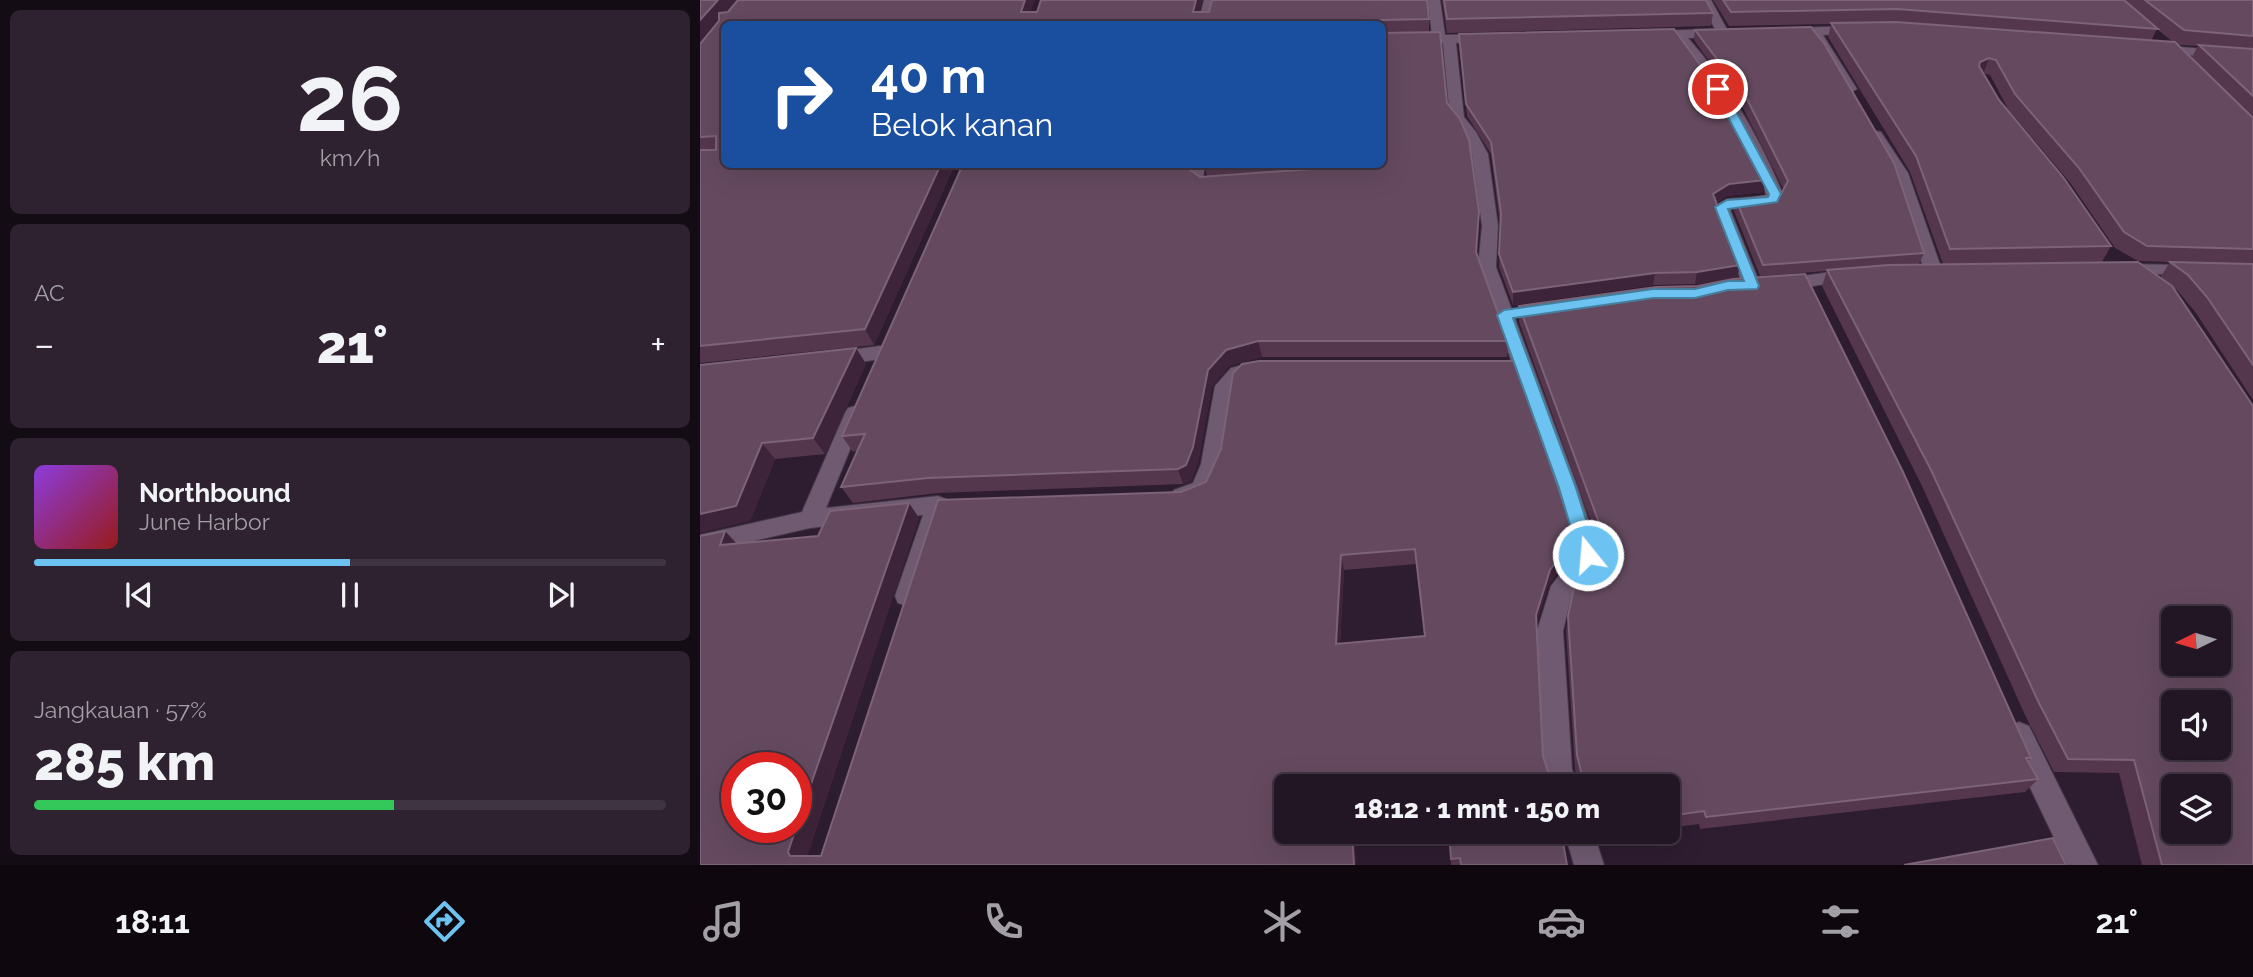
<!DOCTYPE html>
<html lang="id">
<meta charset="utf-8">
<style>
:root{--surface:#221524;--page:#2e2231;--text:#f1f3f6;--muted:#a29fa6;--line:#3f3441;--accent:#6cc3f2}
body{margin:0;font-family:Raleway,sans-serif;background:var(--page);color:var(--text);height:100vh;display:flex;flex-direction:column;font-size:26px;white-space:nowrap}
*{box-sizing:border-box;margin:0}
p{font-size:23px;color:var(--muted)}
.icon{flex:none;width:38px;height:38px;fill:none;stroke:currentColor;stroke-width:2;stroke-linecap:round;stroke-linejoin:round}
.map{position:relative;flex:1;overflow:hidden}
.drawer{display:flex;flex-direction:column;gap:10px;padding:10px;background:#130c14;width:700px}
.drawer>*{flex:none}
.top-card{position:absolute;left:21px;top:21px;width:665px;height:147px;border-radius:10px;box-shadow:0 7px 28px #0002,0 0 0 2px var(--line);background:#1a4fa0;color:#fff;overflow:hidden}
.needle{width:46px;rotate:265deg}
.fabs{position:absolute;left:1461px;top:606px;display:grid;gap:14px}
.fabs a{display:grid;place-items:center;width:70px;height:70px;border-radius:10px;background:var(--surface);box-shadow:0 7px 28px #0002,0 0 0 2px var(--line);font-size:35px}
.speed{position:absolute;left:21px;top:752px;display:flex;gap:14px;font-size:35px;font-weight:700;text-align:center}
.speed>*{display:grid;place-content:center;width:91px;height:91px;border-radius:50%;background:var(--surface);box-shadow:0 7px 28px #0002,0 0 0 2px var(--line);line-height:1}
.speed .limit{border:10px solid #d22;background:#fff;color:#111}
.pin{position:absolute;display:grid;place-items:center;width:60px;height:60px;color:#fff;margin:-30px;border:4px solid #fff;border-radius:50%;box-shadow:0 2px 7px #0007}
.me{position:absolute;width:77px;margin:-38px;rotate:343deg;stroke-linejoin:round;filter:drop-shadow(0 0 5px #0008)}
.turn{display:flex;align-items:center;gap:24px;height:147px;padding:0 35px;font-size:32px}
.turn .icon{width:91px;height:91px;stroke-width:2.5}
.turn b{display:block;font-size:49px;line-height:60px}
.big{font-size:52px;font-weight:800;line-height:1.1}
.drawer .card{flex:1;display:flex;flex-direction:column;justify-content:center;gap:10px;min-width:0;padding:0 24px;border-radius:10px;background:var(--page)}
.drawer .dial{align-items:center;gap:0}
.dial b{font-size:91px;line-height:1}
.song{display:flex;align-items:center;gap:21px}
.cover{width:84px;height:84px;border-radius:10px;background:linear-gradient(135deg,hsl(270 70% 55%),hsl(0 70% 35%))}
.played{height:7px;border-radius:4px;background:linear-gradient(90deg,var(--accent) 50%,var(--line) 50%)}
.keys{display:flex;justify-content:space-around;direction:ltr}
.heat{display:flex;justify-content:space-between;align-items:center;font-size:38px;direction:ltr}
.charge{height:10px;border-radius:5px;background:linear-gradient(90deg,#34c759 57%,var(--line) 0)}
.trip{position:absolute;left:574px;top:774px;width:406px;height:70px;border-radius:10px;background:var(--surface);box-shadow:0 7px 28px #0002,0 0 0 2px var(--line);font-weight:800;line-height:70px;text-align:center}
.menu{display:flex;height:112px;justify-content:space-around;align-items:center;background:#0e080e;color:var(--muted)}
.menu .icon{width:49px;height:49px}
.menu .on{color:var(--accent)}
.menu b{font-size:32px;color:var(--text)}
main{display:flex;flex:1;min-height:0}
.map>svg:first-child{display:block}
</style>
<main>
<section class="drawer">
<div class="card dial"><b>26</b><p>km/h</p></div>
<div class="card"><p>AC</p>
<div class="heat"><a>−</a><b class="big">21°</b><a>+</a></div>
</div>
<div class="card">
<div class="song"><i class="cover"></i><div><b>Northbound</b><p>June Harbor</p></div></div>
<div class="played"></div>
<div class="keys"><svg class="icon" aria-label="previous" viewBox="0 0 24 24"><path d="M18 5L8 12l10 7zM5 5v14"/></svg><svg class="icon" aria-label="pause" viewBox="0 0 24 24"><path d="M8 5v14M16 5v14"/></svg><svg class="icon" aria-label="next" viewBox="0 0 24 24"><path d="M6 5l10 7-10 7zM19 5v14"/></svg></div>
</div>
<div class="card"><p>Jangkauan · 57%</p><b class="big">285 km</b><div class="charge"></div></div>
</section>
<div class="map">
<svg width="1553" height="865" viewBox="0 0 1553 865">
<rect width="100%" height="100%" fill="#2e1c30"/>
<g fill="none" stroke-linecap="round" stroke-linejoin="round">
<g stroke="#473849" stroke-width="2">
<g id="minor">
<path d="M 504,0 L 516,0 L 510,24 L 498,24 Z"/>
<path d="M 728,0 L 740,0 L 745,35 L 786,34 L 792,38 L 786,42 L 756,43 L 764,117 L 776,132 L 788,154 L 798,226 L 796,267 L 878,488 L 900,555 L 871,597 L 863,631 L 872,769 L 877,786 L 849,786 L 844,769 L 837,631 L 851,586 L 876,553 L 856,488 L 778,267 L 782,226 L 772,154 L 762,133 L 750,118 L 743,43 L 682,45 L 682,37 L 732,36 Z"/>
<path d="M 999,0 L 1011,0 L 1029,33 L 1023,37 L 988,38 C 1028,83 1060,138 1083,194 L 1078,203 L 1030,209 L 1061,286 L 1052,292 L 1043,286 L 1013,207 L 1027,199 L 1066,196 C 1062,158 1001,69 975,38 L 951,39 L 945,35 L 951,31 L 1015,29 Z"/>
<path d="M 1156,26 L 1161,27 L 1161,33 L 1123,35 L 1157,89 L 1150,93 L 1143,89 L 1110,35 L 1087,36 L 1081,32 L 1087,28 Z"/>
<path d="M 1457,45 L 1553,53 L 1553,61 L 1452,52 L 1450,49 Z"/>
<path d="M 1176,131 L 1181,132 L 1208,173 L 1242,270 L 1239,274 L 1227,274 L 1224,270 L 1192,173 L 1169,135 Z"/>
<path d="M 489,164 L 505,164 L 503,178 L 520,181 L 522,184 L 514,189 L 491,185 L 487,179 Z"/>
<path d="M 1422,264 L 1492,265 L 1501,270 L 1492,275 L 1416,273 L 1413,269 Z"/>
<path d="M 1152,269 L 1161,275 L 1158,279 L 1081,291 L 1072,285 L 1081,279 Z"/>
<path d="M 180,346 L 187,348 L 190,353 L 187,358 L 134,366 L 127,364 L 124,359 L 127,354 L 134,352 Z"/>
<path d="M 556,362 L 563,364 L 566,369 L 563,374 L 544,378 L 535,388 L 523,464 L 510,495 L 482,505 L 474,502 L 471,496 L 474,490 L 493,483 L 501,464 L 515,386 L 531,368 Z"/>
<path d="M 155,406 L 162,408 L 165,413 L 126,508 L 238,496 L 246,499 L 249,505 L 216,603 L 207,606 L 198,603 L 195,596 L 223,515 L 110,528 L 0,553 L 0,535 L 102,512 L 145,413 L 148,408 Z"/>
<path d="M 1319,722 L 1329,726 L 1398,865 L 1367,865 L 1305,735 L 1309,726 Z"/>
<path d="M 864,831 L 893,831 L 904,865 L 874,865 Z"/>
</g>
</g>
<use href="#minor" fill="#6f5a71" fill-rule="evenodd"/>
</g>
<g fill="#54364d" fill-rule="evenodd">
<path d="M 38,0 L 27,12 L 337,12 L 341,0 L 502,0 L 499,12 L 729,19 L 729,32 L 779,226 L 777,255 L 808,341 L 807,357 L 562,357 L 530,365 L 512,386 L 498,463 L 491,481 L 483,484 L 238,493 L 153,503 L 141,487 L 157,451 L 153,452 L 142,436 L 487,168 L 500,177 L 507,177 L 504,164 L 682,164 L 682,24 L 24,24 L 24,164 L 255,164 L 174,345 L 0,363 L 0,44 Z"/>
<path d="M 742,0 L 1006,0 L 1013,13 L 1011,26 L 747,33 Z"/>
<path d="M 1013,0 L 1553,0 L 1553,400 L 1496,313 L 1477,290 L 1472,287 L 1553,865 L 1442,865 L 1419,773 L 1354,772 L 1325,715 L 1222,486 L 1122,286 L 1127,271 L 1060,276 L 1034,211 L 1036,200 L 1081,194 L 1084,190 L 1044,110 L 994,40 L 995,30 L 1224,253 L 1219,264 L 1243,264 L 1210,172 L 1128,37 L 1131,24 L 1029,26 ZM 1457,29 L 1473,42 L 1451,41 ZM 1477,45 L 1483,45 L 1498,46 L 1491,59 ZM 1283,73 L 1290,75 L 1308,109 L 1371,184 L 1415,248 L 1438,261 L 1470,262 L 1460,278 L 1264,264 L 1402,262 L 1411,246 L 1299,100 Z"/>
<path d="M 759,34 L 1063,192 L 1027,196 L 1016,203 L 1040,265 L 1037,278 L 995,284 L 953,285 L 813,305 L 799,267 L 800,224 L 791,154 L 767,116 L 759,46 Z"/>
<path d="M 819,306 L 1331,758 L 1328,761 L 1338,779 L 1325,792 L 1000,829 L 999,824 L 968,828 L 968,786 L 586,786 L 656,865 L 0,865 L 37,544 L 118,536 L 219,518 L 107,856 L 121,856 L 238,500 L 873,553 L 848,585 L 836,625 L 843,756 L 849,775 L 876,775 L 875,769 L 866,631 L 868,616 L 900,547 L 819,322 ZM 717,564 L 724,636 L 640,644 L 644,570 Z"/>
<path d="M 156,348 L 166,364 L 125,454 L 75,459 L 50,521 L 0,365 Z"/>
<path d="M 748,831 L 865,831 L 864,840 L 862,840 L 867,865 L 751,865 Z"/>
<path d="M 895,831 L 937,831 L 897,836 Z"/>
</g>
<g fill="#3e243a">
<path d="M 18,0 L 38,0 L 0,44 L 0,20 Z"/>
<path d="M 325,0 L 335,0 L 326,24 L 321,12 Z"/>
<path d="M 496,0 L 502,0 L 496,24 L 493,12 Z"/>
<path d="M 1289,58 L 1284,72 L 1275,77 L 1280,62 Z"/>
<path d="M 241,164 L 255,164 L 174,345 L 165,329 Z"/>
<path d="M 1066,180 L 1063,192 L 1027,196 L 1011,206 L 1013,194 L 1029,184 Z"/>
<path d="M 779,211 L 779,226 L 776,268 L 776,252 Z"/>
<path d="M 1040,265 L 1037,278 L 995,284 L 997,272 Z"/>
<path d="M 955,273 L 953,285 L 813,305 L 813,292 Z"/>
<path d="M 558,341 L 562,357 L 530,365 L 512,386 L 498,463 L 491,481 L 483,484 L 478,469 L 508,370 L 526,350 Z"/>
<path d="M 156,348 L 166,364 L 125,454 L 113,438 Z"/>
<path d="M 62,443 L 75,459 L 50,521 L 0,533 L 0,514 Z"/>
<path d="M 209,503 L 219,518 L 105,864 L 90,856 L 88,852 Z"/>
<path d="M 25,531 L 40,547 L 20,545 Z"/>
<path d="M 875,537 L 873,553 L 848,585 L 834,630 L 836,615 L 850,570 Z"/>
<path d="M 641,555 L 644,570 L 639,659 L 636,644 Z"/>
<path d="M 652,831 L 654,831 L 656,865 L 654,865 Z"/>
</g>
<g fill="#654a5f" stroke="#7c6377" stroke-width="2" fill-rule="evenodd">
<path d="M 0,0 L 18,0 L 0,20 Z"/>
<path d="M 38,0 L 325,0 L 321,12 L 337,12 L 341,0 L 496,0 L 493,12 L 509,12 L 512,0 L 727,0 L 729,19 L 681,20 L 680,24 L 24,24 L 24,164 L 241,164 L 165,329 L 0,346 L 0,150 L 16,150 L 16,136 L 0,137 L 0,44 L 19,21 L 19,13 L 28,12 Z"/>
<path d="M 744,0 L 1006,0 L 1013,13 L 747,19 Z"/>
<path d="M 1023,0 L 1424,0 L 1458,29 L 1197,9 L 1031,12 Z"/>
<path d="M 1445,0 L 1553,0 L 1553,36 L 1484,30 Z"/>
<path d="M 1196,22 L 1475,42 L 1553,118 L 1553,249 L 1447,246 L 1424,232 L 1379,168 L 1315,94 L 1296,60 L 1289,58 L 1280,62 L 1279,66 L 1299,100 L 1363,177 L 1411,246 L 1250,249 L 1216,156 L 1131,23 Z"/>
<path d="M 1111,27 L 1124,43 L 1194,163 L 1224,253 L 1063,265 L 1036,200 L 1081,194 L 1088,181 L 1047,99 L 995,30 Z"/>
<path d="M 974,29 L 1027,102 L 1066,180 L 1029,184 L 1013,194 L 1040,265 L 997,272 L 955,273 L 813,292 L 799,254 L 801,213 L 791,142 L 766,104 L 759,34 Z"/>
<path d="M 740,32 L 747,103 L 760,119 L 769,140 L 779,211 L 776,252 L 808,341 L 558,341 L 526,350 L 508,370 L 493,447 L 486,465 L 478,469 L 228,478 L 141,487 L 165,434 L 142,436 L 263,164 L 482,164 L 500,177 L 682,164 L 682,33 Z"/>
<path d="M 1499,45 L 1553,49 L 1553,96 Z"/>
<path d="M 1438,262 L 1472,286 L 1553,406 L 1553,865 L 1462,865 L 1434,760 L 1368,759 L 1338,701 L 1231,470 L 1127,270 L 1189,265 ZM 1474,618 L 1519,618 L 1519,663 L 1474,663 ZM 1474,702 L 1519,702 L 1519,747 L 1474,747 ZM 1474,786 L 1519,786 L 1519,831 L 1474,831 Z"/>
<path d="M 1470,262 L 1553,264 L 1553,365 L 1507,297 L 1488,275 Z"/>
<path d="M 1105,274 L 1203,472 L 1331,758 L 1326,758 L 1338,779 L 1006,817 L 1004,811 L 968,816 L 968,786 L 586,786 L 586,831 L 652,831 L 654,865 L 0,865 L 0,536 L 25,531 L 20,545 L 118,536 L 130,511 L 209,503 L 96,827 L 96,768 L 37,768 L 37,828 L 96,828 L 88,852 L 90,856 L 121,856 L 238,500 L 481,492 L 506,482 L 521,449 L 533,373 L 542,364 L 559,361 L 815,361 L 875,537 L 850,570 L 836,615 L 843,756 L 849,775 L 882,775 L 877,755 L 868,616 L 875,583 L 905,539 L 819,306 L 956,287 L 998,286 L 1033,279 ZM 715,549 L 725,636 L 636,644 L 641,555 Z"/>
<path d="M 156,348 L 113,438 L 62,443 L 36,506 L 0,514 L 0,365 Z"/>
<path d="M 749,831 L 861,831 L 867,865 L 761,865 L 760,858 L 751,859 Z"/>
<path d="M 1353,838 L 1366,865 L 1204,865 Z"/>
</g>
<path fill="#6cc3f2" stroke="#467f9d" stroke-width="2" d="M 1018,86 L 1024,89 L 1081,194 L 1077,202 L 1028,209 L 1059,286 L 1057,289 L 1028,290 L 995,298 L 953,298 L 813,318 L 876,488 L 897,555 L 894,560 L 888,562 L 882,560 L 879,555 L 859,488 L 797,315 L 804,310 L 953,289 L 995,289 L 1028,281 L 1044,281 L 1015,207 L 1027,200 L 1068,197 L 1069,194 L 1013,89 Z"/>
</svg>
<div class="fabs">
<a><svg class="needle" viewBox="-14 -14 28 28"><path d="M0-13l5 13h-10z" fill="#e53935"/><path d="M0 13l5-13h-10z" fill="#a29fa6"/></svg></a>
<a><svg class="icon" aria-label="sound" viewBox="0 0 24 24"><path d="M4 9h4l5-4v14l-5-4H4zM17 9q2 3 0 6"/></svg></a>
<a><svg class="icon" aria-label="layers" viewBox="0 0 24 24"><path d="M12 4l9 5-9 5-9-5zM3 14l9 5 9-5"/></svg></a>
</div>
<div class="speed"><div class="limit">30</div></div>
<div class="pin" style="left:1018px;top:89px;background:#d93025"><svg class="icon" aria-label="arrive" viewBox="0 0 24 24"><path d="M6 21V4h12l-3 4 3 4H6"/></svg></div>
<svg class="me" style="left:888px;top:555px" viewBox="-20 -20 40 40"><circle r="17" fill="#6cc3f2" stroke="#fff" stroke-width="3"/><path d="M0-11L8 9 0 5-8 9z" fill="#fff"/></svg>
<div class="trip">18:12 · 1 mnt · 150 m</div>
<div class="top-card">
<div class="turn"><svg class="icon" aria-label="right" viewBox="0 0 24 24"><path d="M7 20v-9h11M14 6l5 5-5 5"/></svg><div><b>40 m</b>Belok kanan</div></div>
</div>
</div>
</main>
<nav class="menu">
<b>18:11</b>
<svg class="icon on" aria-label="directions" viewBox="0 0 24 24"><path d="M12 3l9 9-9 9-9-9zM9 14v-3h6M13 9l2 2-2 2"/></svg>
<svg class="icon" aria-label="music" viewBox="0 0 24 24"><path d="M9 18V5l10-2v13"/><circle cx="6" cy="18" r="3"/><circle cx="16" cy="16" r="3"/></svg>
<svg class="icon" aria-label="phone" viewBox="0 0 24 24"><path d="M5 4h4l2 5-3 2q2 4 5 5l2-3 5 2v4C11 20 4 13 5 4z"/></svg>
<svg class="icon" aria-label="climate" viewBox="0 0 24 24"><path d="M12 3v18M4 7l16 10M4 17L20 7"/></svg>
<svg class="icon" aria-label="car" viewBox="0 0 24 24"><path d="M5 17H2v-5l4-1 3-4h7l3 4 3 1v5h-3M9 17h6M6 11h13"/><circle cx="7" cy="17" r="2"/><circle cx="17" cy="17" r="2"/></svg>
<svg class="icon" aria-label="filters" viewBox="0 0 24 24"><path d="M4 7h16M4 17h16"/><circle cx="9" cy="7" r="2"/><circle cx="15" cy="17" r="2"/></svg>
<b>21°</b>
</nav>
